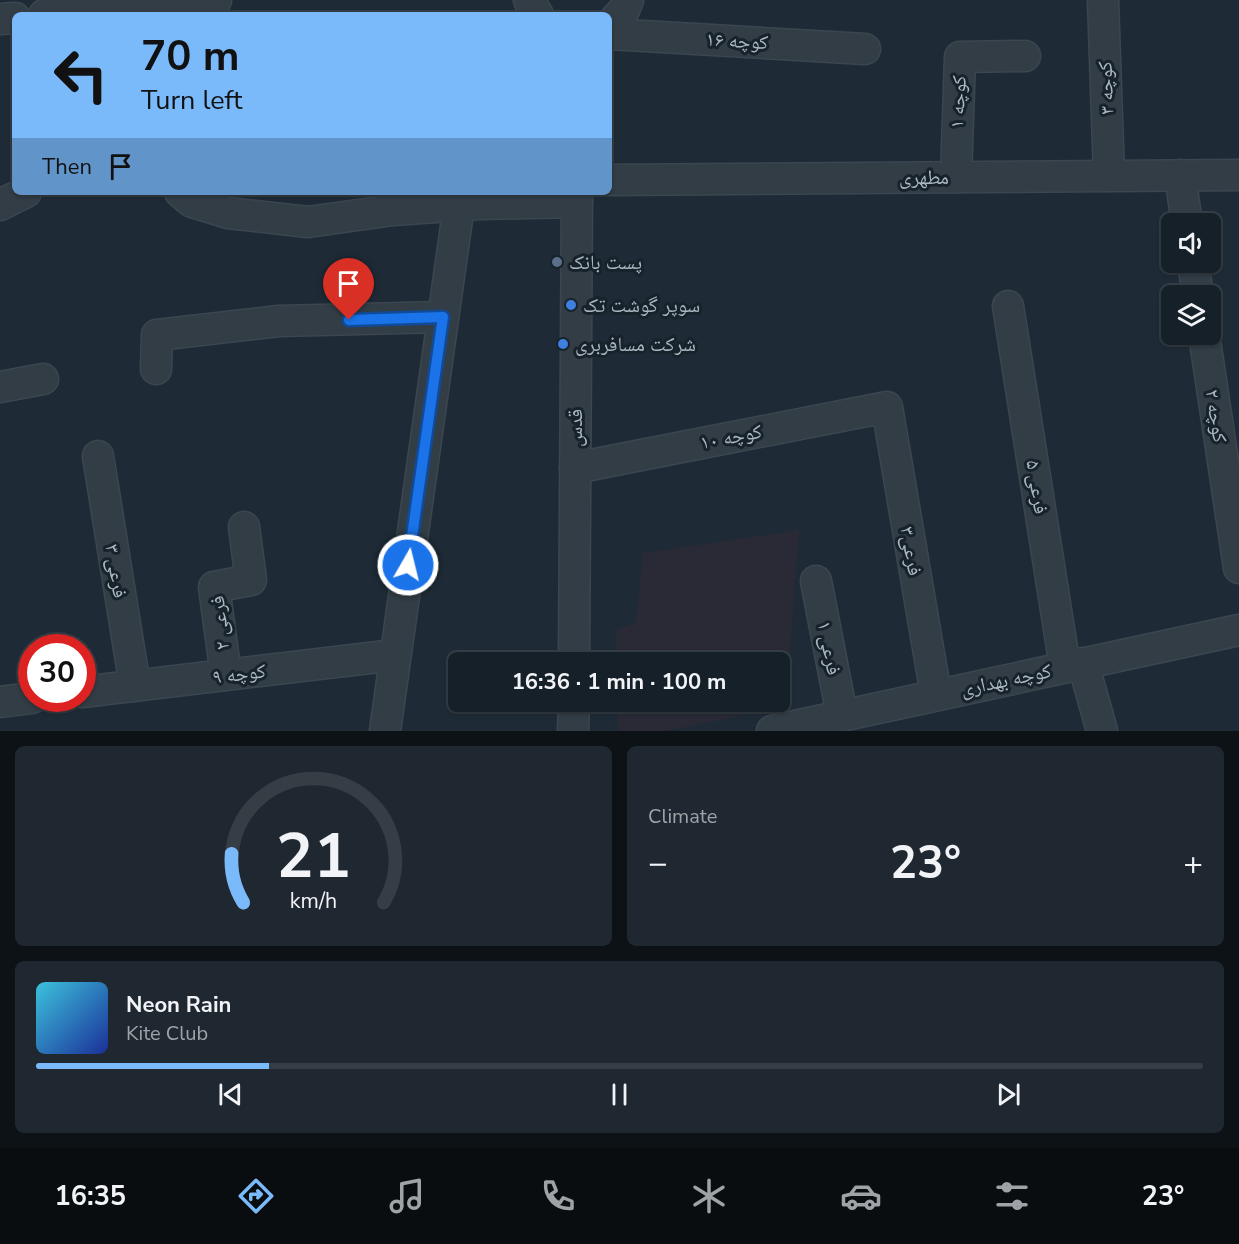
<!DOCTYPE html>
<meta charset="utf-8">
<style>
:root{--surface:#162028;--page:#1f2830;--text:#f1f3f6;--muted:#9ea3a8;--line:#353e45;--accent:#7abafa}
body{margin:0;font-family:"Nunito Sans","Noto Naskh Arabic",sans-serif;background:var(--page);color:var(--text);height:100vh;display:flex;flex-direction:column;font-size:22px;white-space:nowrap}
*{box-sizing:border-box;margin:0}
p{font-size:20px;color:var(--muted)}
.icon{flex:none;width:33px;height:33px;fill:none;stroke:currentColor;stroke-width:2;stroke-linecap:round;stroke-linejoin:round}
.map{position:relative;height:731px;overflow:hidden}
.panel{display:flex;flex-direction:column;gap:15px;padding:15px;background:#0c1216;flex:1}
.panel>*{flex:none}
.banner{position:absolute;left:12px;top:12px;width:600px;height:183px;border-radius:9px;box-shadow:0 2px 4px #0004,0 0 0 2px var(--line);background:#7abafa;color:#111;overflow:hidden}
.fabs{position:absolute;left:1161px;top:213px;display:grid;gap:12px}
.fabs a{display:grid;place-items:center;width:60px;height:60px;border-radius:9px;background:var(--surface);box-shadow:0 2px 4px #0004,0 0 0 2px var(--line);font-size:30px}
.speed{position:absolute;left:18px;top:634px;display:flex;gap:12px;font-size:30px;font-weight:700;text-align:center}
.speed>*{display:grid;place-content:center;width:78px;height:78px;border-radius:50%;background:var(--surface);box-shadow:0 2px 4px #0004,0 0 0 2px var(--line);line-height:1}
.speed .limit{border:9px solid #d22;background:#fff;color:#111}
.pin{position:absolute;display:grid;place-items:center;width:51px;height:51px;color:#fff;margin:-62px -26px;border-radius:50% 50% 50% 0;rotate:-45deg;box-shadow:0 0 6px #0007}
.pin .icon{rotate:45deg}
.me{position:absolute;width:66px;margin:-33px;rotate:8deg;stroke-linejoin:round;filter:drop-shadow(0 0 4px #0008)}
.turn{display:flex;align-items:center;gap:21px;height:126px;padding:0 30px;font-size:27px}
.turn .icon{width:78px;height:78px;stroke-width:2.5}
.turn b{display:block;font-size:42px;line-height:51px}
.then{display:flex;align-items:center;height:57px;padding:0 30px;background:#0003;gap:12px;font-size:22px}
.big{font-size:45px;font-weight:700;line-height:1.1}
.panel .card{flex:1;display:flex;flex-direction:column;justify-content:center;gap:9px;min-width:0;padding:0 21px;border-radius:9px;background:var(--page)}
.panel .dial{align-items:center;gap:0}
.dial svg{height:156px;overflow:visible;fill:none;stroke:var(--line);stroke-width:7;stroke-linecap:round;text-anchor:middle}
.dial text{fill:var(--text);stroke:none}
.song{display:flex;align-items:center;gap:18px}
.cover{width:72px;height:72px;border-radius:9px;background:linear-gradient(135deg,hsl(190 70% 55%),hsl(230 70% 35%))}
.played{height:6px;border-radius:3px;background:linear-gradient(90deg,var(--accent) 20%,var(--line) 20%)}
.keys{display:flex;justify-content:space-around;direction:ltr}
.heat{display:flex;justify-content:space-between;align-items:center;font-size:33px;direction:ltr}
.panel .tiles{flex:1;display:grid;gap:15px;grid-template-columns:1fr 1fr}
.card:last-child{grid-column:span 2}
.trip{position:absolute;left:448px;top:652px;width:342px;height:60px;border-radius:9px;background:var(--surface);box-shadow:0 2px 4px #0004,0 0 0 2px var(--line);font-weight:700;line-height:60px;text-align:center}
.dock{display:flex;height:96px;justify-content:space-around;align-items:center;background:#090d10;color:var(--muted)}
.dock .icon{width:42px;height:42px}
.dock .on{color:var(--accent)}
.dock b{font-size:27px;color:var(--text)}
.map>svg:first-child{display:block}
</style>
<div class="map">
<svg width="1239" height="731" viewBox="0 0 1239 731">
<rect width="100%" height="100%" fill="#1e2b36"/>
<path fill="#2a2a37" d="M 799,530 L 786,707 L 665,731 L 618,731 L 618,702 L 780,702 L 780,663 L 617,663 L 616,630 L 636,622 L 643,553 Z"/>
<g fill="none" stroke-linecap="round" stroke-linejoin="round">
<g stroke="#3b4650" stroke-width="33">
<g id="minor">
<path d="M 529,0 L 538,15"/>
<path d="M 1103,0 L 1109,176"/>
<path d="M 44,15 L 216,0"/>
<path d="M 0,19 L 15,18"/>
<path d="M 609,26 L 624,10 L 628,0"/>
<path d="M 609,34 L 865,49"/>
<path d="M 1180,175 L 1187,224"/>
<path d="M 956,177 L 960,57 L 1025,56"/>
<path d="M 609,180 L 1239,175"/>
<path d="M 180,192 L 192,202 L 228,213 L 308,222 L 393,210 L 479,204 L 577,202"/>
<path d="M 0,205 L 26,192"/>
<path d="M 1193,262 L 1198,296"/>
<path d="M 1008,306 L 1065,667"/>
<path d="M 1204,334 L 1239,568"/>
<path d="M 156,369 L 157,335 L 279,321 L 443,317"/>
<path d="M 0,387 L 43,379"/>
<path d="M 98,456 L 135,686"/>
<path d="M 575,468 L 887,407 L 936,695"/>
<path d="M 816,581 L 842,715"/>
<path d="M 574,663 L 577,192"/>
<path d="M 1083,663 L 1102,731"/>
<path d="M 226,675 L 214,587 L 251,580 L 244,527"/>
<path d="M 82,692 L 395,655"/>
<path d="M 0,702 L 32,698"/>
<path d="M 385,731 L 459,205"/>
<path d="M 573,731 L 574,702"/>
<path d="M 772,731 L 1239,630"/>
</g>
</g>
<use href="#minor" stroke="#323d46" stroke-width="30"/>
</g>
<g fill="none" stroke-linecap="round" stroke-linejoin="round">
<g stroke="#114b97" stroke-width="15">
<path id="route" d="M 349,320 L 443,317 L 408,565"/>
</g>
<use href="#route" stroke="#1a73e8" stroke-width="10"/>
</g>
<circle fill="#5c6f8a" stroke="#18222a" stroke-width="2" cx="557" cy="262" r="6"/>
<g fill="#3f7fe0" stroke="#18222a" stroke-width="2">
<circle cx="571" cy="305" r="6"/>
<circle cx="563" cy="344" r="6"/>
</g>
<g text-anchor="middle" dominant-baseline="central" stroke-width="6" stroke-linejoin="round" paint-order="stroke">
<g font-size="20" fill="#abb8c4" stroke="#18222a">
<text transform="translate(737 41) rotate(3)">کوچه ۱۶</text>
<text transform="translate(1106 88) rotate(-92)">کوچه ۳</text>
<text transform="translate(958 102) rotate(-87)">کوچه ۱</text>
<text x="924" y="177">مطهری</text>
<text transform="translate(1216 416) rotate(81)">کوچه ۲</text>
<text transform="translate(575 428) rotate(-90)">قدس</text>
<text transform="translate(731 437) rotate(-11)">کوچه ۱۰</text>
<text transform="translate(1037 487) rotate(81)">فرعی ۵</text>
<text transform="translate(911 551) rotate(80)">فرعی۳</text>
<text transform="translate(116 571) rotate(81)">فرعی ۳</text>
<text transform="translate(220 623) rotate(-96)">فرعی ۲</text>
<text transform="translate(829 648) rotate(79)">فرعی ۱</text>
<text transform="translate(239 674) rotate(-7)">کوچه ۹</text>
<text transform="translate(1006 680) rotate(-12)">کوچه بهداری</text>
</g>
<g font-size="20" fill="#abb8c4" stroke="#18222a" text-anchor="start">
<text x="569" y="262">پست بانک</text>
<text x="583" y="305">سوپر گوشت تک</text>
<text x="575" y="344">شرکت مسافربری</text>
</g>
</g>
</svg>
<div class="fabs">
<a><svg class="icon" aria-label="sound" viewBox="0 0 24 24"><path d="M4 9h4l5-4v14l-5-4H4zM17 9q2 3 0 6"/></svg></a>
<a><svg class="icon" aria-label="layers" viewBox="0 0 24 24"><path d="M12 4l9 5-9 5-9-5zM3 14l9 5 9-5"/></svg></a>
</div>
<div class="speed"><div class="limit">30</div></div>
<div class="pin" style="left:349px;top:320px;background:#d93025"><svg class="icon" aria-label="arrive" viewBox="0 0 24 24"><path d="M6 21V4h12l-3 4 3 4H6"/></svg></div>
<svg class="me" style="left:408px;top:565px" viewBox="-20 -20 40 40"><circle r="17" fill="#1a73e8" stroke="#fff" stroke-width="3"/><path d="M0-11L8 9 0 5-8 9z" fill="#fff"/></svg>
<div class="trip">16:36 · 1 min · 100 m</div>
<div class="banner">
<div class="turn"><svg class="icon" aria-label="left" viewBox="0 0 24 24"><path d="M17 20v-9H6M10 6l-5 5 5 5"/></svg><div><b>70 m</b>Turn left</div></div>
<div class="then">Then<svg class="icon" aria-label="arrive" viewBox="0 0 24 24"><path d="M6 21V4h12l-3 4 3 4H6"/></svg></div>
</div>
</div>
<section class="panel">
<div class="tiles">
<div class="card dial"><svg viewBox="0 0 100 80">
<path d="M14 69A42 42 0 1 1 86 69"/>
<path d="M14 69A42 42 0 0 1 8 44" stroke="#7abafa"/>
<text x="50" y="56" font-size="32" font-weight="700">21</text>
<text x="50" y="72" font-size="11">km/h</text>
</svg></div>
<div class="card"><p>Climate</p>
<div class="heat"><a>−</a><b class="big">23°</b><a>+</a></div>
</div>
<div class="card">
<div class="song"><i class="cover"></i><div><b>Neon Rain</b><p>Kite Club</p></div></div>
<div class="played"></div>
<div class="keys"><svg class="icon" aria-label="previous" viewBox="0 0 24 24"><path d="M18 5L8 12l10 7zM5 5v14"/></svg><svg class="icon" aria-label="pause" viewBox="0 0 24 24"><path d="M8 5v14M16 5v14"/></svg><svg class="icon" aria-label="next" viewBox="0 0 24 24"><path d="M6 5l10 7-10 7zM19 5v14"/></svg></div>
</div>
</div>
</section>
<nav class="dock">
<b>16:35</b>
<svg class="icon on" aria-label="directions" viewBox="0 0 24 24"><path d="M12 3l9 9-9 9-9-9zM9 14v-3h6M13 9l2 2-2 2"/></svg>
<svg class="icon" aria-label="music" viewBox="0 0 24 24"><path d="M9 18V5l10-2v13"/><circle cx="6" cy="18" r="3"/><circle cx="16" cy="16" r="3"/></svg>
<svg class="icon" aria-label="phone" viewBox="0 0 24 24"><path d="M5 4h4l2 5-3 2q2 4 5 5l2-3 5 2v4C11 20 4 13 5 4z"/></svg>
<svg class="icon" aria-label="climate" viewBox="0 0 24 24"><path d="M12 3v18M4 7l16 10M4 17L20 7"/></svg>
<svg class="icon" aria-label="car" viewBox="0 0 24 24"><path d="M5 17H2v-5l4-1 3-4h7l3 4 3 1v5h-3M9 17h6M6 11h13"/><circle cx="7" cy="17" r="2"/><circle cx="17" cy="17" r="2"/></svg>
<svg class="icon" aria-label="filters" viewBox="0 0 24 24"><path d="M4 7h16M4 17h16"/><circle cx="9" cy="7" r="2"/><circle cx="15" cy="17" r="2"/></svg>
<b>23°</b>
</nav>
